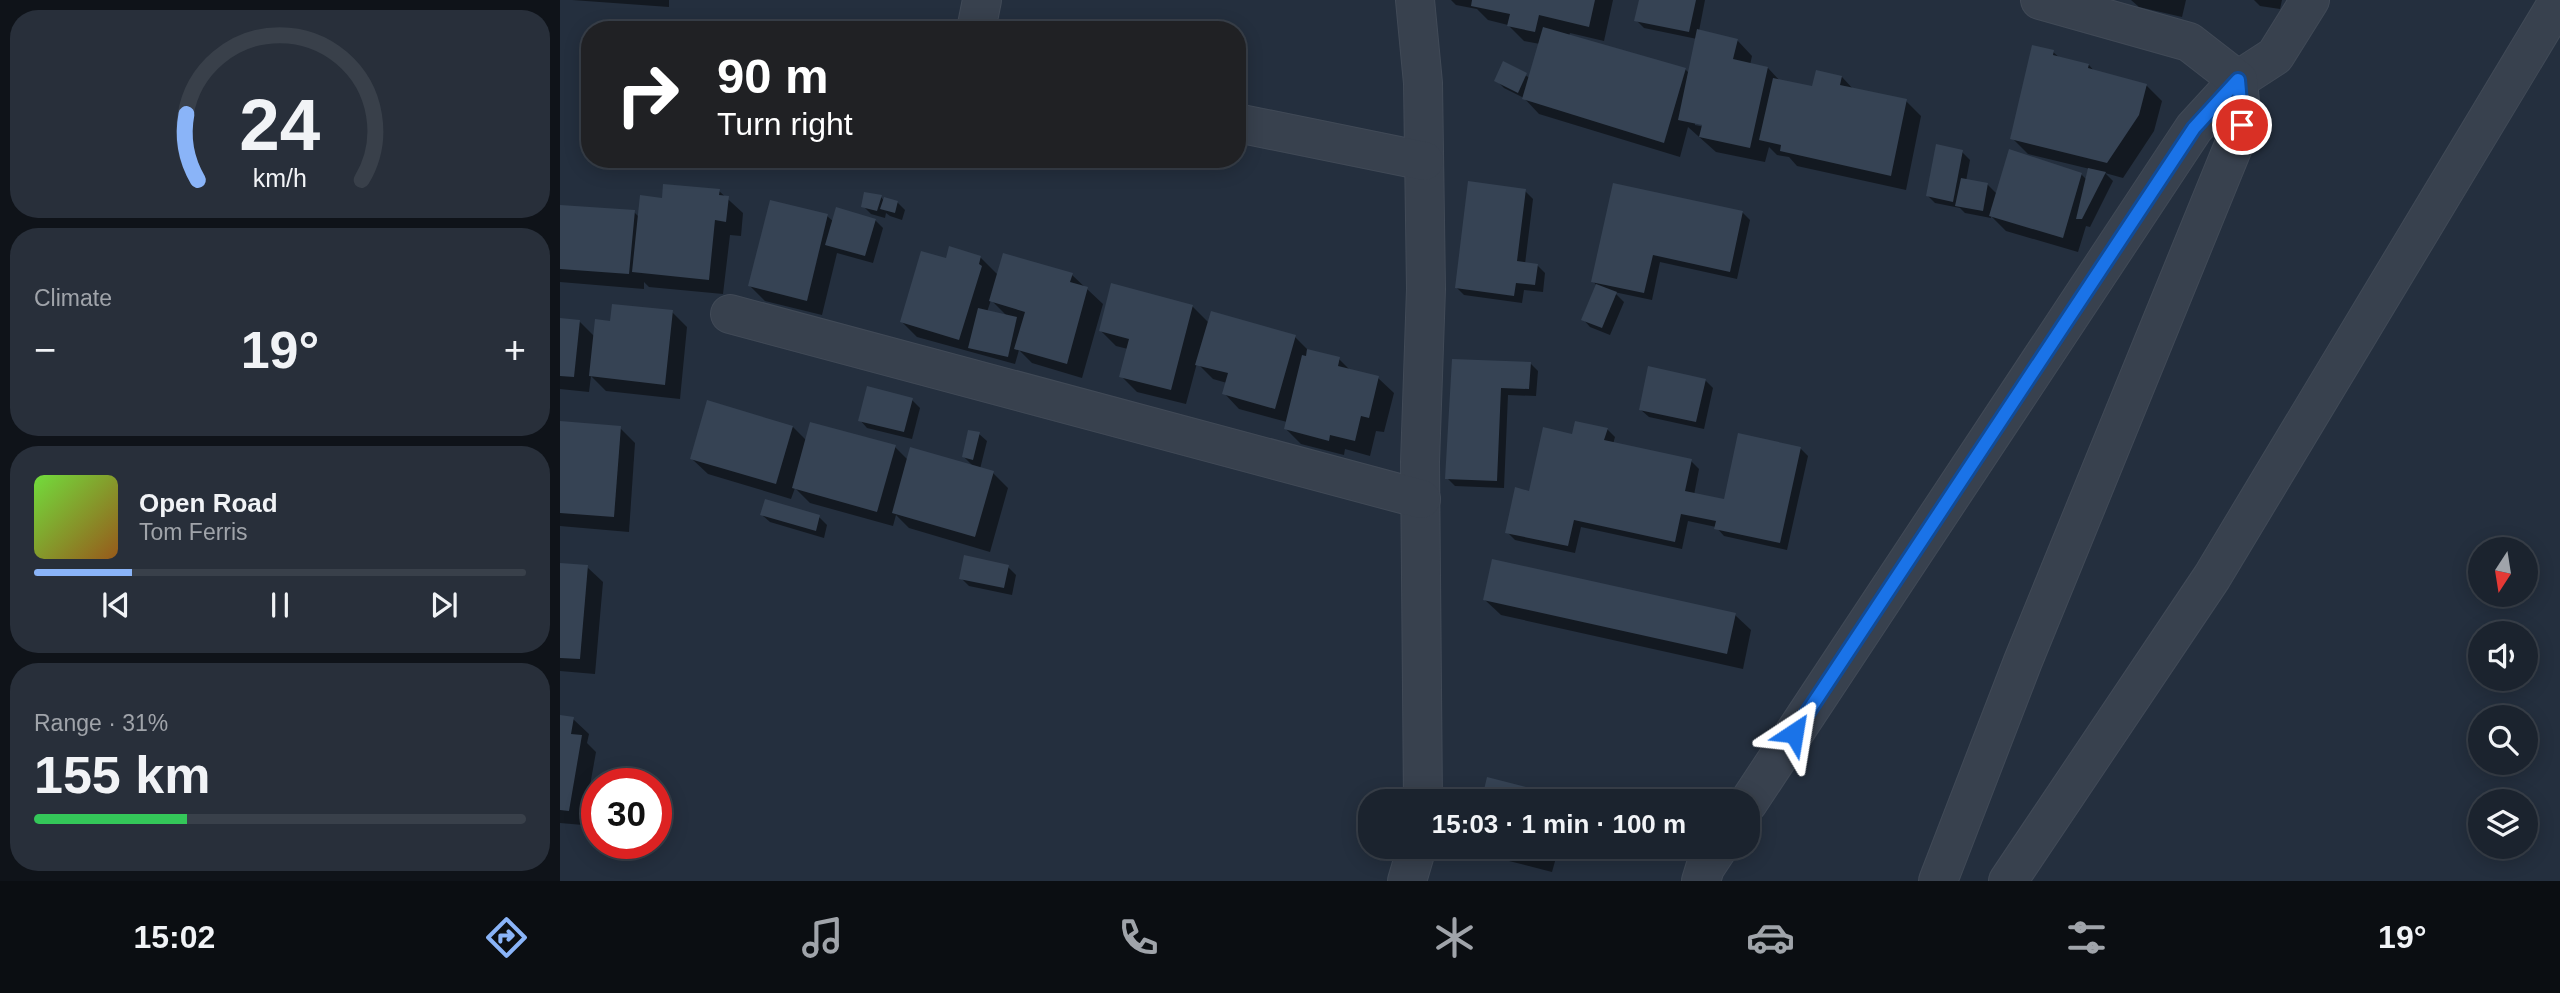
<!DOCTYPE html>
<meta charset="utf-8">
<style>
:root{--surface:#1b232e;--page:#282f3a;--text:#f1f3f6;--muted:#a0a4aa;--line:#39404a;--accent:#8ab4f8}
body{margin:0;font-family:Helvetica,sans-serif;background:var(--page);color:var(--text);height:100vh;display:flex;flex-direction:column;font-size:26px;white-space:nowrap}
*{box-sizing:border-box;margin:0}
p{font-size:23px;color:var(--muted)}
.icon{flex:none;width:38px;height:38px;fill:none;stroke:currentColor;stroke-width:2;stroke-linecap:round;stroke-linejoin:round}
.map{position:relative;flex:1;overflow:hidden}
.drawer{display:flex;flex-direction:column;gap:10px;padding:10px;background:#0f1319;width:560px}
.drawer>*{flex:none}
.guide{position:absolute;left:21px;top:21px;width:665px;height:147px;border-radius:28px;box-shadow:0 4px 18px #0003,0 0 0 2px var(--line);background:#202124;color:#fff;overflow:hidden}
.needle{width:46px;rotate:192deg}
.buttons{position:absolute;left:1908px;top:537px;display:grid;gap:14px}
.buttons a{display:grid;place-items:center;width:70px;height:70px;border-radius:50%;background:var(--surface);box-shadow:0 4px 18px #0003,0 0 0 2px var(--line);font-size:35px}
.speed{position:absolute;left:21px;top:768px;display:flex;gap:14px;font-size:35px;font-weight:700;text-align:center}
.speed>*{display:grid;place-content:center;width:91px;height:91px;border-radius:50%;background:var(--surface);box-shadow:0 4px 18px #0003,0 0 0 2px var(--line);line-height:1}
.speed .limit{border:10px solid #d22;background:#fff;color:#111}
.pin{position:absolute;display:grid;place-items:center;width:60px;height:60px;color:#fff;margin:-30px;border:4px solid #fff;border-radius:50%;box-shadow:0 2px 7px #0007}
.me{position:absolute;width:77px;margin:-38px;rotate:33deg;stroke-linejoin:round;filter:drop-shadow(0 0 5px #0008)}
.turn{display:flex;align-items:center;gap:24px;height:147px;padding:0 21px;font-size:32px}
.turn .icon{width:91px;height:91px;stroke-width:2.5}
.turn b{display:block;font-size:49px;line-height:60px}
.big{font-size:52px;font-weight:700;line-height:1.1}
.drawer .widget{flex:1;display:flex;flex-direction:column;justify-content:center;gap:10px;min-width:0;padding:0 24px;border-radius:28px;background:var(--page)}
.drawer .dial{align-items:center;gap:0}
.dial svg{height:182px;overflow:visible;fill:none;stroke:var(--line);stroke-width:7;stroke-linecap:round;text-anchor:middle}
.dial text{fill:var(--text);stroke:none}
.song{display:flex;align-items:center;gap:21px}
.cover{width:84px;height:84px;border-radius:10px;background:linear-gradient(135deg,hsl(100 70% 55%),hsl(30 70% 35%))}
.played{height:7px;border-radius:4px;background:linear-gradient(90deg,var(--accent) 20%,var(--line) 20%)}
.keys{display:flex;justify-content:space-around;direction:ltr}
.heat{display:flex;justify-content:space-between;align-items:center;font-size:38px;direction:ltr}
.charge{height:10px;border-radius:5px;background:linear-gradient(90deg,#34c759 31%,var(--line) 0)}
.trip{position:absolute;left:798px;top:789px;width:402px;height:70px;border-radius:28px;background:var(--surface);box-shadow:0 4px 18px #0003,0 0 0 2px var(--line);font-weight:700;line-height:70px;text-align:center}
.tabs{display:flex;height:112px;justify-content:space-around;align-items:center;background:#0b0e12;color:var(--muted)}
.tabs .icon{width:49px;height:49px}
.tabs .current{color:var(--accent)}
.tabs b{font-size:32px;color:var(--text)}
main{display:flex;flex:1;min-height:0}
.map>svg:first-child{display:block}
</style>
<main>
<section class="drawer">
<div class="widget dial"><svg viewBox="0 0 100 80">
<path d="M14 69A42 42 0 1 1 86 69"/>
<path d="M14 69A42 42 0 0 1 9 40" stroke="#8ab4f8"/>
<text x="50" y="56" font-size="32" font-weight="700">24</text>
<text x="50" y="72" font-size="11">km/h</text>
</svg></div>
<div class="widget"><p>Climate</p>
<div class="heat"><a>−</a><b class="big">19°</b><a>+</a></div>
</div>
<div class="widget">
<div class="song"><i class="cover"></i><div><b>Open Road</b><p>Tom Ferris</p></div></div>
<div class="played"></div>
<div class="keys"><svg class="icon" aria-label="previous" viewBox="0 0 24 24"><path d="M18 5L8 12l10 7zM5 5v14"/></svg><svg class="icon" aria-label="pause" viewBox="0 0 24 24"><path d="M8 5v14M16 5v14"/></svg><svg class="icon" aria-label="next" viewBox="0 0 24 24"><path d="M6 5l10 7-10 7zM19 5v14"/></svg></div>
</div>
<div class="widget"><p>Range · 31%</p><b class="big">155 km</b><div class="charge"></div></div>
</section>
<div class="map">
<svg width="2000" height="881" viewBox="0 0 2000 881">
<rect width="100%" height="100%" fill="#242f3e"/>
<g fill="#0007" fill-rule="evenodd">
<path d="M 12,0 L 109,0 L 109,7 Z"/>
<path d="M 891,0 L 1053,0 L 1044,41 L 1010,33 L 1009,36 L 1125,69 L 1130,74 L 1137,39 L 1084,28 L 1076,20 L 1081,0 L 1145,0 L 1139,31 L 1177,40 L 1192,56 L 1190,65 L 1208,68 L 1220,81 L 1254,88 L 1282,77 L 1294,90 L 1346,101 L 1361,116 L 1346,190 L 1237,166 L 1229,157 L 1217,155 L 1209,147 L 1205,162 L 1156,152 L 1128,127 L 1120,157 L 979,114 L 964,98 L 944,88 L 936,80 L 944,63 L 970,78 L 980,44 L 964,41 L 948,25 L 928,20 L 917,9 L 896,5 ZM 1135,122 L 1150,128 L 1135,125 Z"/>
<path d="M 1571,0 L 1626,0 L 1622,17 L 1579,7 Z"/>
<path d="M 1694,0 L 1722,0 L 1720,9 L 1700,6 Z"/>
<path d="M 1493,52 L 1500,58 L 1529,65 L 1535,72 L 1587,86 L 1602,101 L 1594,131 L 1563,178 L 1545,173 L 1553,181 L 1530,227 L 1526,226 L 1518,252 L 1446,231 L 1431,216 L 1431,218 L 1405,213 L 1400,208 L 1375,203 L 1367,195 L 1402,152 L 1410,160 L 1406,181 L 1427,184 L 1437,194 L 1521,174 L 1527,180 L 1530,169 L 1468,154 L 1452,138 Z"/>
<path d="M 159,191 L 183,213 L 181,236 L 170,235 L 163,294 L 89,287 L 84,282 L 84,289 L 0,282 L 0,206 L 74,212 L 80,218 L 104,200 Z"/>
<path d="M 965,191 L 973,199 L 965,264 L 977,265 L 985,273 L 983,292 L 964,290 L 962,303 L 904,295 L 896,287 Z"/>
<path d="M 321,197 L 324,201 L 337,202 L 345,210 L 342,220 L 330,216 L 326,213 L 325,218 L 311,214 L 303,206 Z"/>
<path d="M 1182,212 L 1190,220 L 1177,279 L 1100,262 L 1092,300 L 1054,292 L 1064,302 L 1050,335 L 1030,327 L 1023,319 L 1037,286 L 1033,281 Z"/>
<path d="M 267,216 L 274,222 L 315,220 L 323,228 L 313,263 L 277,253 L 262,315 L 205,301 L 190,286 Z"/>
<path d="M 420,257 L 438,275 L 512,275 L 543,304 L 522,378 L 472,363 L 459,350 L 455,364 L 357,337 L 342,322 L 387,260 ZM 431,300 L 447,316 L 427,312 Z"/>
<path d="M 632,306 L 649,323 L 735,337 L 750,352 L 779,359 L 791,371 L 818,378 L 834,393 L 824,432 L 816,431 L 810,456 L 785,449 L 784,455 L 741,444 L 726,429 L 727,422 L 679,409 L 664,393 L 667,383 L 653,379 L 637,363 L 626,404 L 577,392 L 561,376 L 568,349 L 556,346 L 541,331 Z"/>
<path d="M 112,312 L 127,327 L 120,399 L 46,391 L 31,376 L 29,392 L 0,389 L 0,320 L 19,321 L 35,337 L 51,323 Z"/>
<path d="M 893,360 L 970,363 L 978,371 L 976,396 L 948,395 L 944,488 L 895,486 L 887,478 Z"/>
<path d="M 1145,380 L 1153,388 L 1144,429 L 1089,417 L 1081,410 Z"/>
<path d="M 352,400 L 360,408 L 352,439 L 307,428 L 300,420 Z"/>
<path d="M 0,423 L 60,428 L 75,443 L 69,532 L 0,526 Z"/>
<path d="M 233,427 L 247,441 L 335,447 L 348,460 L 414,467 L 404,457 L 419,434 L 427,441 L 420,469 L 433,473 L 448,488 L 430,552 L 349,528 L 336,515 L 333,526 L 250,503 L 235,488 L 231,499 L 148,474 L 132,459 Z"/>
<path d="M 1047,429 L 1055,437 L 1053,444 L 1131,461 L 1139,469 L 1134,495 L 1165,501 L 1240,448 L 1248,456 L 1227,550 L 1164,536 L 1156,527 L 1128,521 L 1122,549 L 1021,527 L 1015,553 L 955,540 L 947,532 L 970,493 L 1014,436 Z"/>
<path d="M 202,515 L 259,517 L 267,525 L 264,538 L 210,522 Z"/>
<path d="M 0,565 L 27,567 L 43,582 L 35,674 L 0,671 Z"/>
<path d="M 448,567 L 456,575 L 452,595 L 409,586 L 401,578 Z"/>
<path d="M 925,600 L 1175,615 L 1191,630 L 1183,669 L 941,615 Z"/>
<path d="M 0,717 L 13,719 L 29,734 L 27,743 L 36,752 L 23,825 L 0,823 Z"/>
<path d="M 925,793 L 993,796 L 999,802 L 933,802 Z"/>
<path d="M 928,847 L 999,847 L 992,872 L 941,859 Z"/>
</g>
<g fill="#364354">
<path d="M 912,0 L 1035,0 L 1029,27 L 979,15 L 975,32 L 947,26 L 950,14 L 911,6 Z"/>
<path d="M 1079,0 L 1136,0 L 1129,32 L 1074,21 Z"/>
<path d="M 983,27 L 1126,68 L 1104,143 L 962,99 Z"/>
<path d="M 1137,29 L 1178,39 L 1173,59 L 1208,67 L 1190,148 L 1139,137 L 1142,125 L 1118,120 Z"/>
<path d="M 1472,45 L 1494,50 L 1493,55 L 1529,64 L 1528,68 L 1587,84 L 1579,115 L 1547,163 L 1450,139 Z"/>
<path d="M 943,61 L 967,73 L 958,93 L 934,81 Z"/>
<path d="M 1256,70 L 1282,76 L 1280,85 L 1347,99 L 1331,176 L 1220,151 L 1221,145 L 1199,140 L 1213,78 L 1252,86 Z"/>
<path d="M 1376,144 L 1403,150 L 1393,202 L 1366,196 Z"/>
<path d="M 1449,149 L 1522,173 L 1503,238 L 1429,216 Z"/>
<path d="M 1528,168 L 1546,172 L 1522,219 L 1516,219 Z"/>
<path d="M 1401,178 L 1428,183 L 1423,211 L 1395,206 Z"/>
<path d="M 908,181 L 966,189 L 957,261 L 978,264 L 975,285 L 956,283 L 954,296 L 895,288 Z"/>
<path d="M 1053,183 L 1183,211 L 1170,272 L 1093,255 L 1084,293 L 1031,282 Z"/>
<path d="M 103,184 L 160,189 L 159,195 L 169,196 L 166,222 L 155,220 L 149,280 L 72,272 L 80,195 L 102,198 Z"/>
<path d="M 304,192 L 322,195 L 317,211 L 301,207 Z"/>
<path d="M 324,197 L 338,201 L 335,213 L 320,209 Z"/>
<path d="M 210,200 L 268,214 L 247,301 L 188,286 Z"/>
<path d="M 0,205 L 75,210 L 69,274 L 0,269 Z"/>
<path d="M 276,207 L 316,219 L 305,256 L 265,245 Z"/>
<path d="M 389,246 L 421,256 L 419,264 L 422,266 L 399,340 L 340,322 L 361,251 L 386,258 Z"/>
<path d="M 443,253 L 513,273 L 510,282 L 528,287 L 507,364 L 454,349 L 465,312 L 429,301 Z"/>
<path d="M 551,283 L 633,305 L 611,390 L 559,377 L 569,339 L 539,331 Z"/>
<path d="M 1036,284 L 1057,292 L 1042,328 L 1021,320 Z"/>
<path d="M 52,304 L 113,310 L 105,385 L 29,376 L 35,319 L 50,321 Z"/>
<path d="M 418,308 L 457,317 L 448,357 L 408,348 Z"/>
<path d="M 651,311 L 736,335 L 715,409 L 662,394 L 668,373 L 635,365 Z"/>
<path d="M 0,318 L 20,320 L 14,377 L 0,376 Z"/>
<path d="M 747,349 L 780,357 L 778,366 L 819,376 L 809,418 L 801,416 L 795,441 L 770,435 L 769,441 L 724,429 L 742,355 L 746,356 Z"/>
<path d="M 892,359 L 971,362 L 969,389 L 941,388 L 937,481 L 885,479 Z"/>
<path d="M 1088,366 L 1146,379 L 1136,422 L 1079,410 Z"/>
<path d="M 307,386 L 353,398 L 344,432 L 298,421 Z"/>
<path d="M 147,400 L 233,426 L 216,484 L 130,459 Z"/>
<path d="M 0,421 L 61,426 L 54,517 L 0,513 Z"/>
<path d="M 1015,421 L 1048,428 L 1044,440 L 1132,459 L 1125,491 L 1164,499 L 1178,433 L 1241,447 L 1220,543 L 1154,529 L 1156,521 L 1121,514 L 1115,542 L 1014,520 L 1008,546 L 945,533 L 955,487 L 969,491 L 983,427 L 1012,434 Z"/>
<path d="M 250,422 L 336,445 L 317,512 L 232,488 Z"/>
<path d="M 408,430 L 420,432 L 413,460 L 402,457 Z"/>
<path d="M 350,447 L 434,471 L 415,537 L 332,513 Z"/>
<path d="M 205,499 L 260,515 L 256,531 L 200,515 Z"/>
<path d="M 404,555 L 449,565 L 444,588 L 399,579 Z"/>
<path d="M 932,559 L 1176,613 L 1167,654 L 923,600 Z"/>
<path d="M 0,563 L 28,565 L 20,659 L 0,658 Z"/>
<path d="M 0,715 L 14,717 L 11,734 L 22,735 L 9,811 L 0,810 Z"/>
<path d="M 927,777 L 994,794 L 992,802 L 935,802 L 936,796 L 923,794 Z"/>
<path d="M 938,847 L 980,847 L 977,858 Z"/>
</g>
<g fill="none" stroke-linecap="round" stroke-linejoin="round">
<g stroke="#414a57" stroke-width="40">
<g id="minor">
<path d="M 855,0 L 863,83 L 866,289 L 860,462 L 863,802"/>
<path d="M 416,30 L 422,0"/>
<path d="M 677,123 L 864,161"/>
<path d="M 170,314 L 861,499"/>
<path d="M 1188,803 L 1634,128 L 1678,80 L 1715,56 L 1750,0"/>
<path d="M 847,881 L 857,847"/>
<path d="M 1141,881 L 1145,868 L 1159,847"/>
<path d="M 1378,881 L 1463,661 L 1682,125 L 1678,80 L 1629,42 L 1480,0"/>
<path d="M 1448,881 L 1652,577 L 1999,0"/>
</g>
</g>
<use href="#minor" stroke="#38414e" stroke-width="38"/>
</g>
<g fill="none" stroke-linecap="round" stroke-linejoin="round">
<g stroke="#114b97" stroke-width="18">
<path id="route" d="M 1234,733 L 1634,128 L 1678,80 L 1682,125"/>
</g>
<use href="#route" stroke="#1a73e8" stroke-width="12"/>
</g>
</svg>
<div class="buttons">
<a><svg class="needle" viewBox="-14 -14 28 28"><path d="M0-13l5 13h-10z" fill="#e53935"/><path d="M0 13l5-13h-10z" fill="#a0a4aa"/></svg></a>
<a><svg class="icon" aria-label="sound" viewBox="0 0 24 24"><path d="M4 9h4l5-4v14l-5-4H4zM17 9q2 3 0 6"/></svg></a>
<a><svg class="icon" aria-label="search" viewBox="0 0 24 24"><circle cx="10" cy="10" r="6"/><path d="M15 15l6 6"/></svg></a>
<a><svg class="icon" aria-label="layers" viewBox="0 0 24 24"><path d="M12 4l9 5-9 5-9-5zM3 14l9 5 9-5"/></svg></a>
</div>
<div class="speed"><div class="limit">30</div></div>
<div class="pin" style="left:1682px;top:125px;background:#d93025"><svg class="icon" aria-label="arrive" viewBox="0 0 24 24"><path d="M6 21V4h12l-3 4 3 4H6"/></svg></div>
<svg class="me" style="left:1234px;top:733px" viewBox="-20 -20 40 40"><path d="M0-17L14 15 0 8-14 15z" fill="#1a73e8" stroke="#fff" stroke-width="4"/></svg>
<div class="trip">15:03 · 1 min · 100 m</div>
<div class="guide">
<div class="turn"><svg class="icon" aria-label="right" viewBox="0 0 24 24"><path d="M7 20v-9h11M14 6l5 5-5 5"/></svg><div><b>90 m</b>Turn right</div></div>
</div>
</div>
</main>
<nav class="tabs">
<b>15:02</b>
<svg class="icon current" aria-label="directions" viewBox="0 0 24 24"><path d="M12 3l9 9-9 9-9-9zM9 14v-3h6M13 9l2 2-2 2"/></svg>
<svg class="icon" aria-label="music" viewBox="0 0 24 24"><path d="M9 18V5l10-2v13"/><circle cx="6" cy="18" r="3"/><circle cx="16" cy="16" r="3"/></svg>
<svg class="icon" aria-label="phone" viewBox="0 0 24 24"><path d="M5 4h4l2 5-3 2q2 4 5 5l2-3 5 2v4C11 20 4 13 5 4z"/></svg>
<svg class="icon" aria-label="climate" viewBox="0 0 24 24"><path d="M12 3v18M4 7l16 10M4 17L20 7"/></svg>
<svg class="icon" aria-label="car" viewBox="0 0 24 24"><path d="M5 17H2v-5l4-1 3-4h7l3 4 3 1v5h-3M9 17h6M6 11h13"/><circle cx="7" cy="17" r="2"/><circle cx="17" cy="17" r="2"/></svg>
<svg class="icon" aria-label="filters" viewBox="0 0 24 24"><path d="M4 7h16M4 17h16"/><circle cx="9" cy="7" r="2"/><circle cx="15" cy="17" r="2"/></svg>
<b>19°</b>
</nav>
